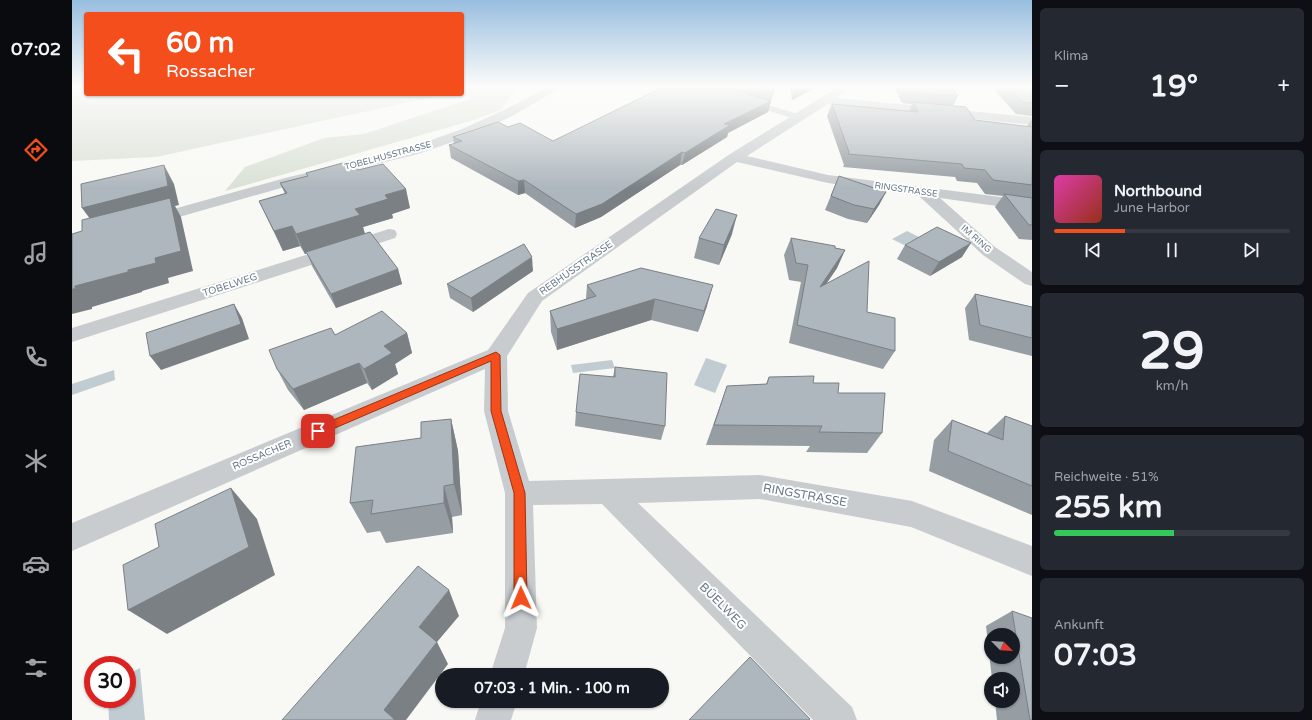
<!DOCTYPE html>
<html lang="de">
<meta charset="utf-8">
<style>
:root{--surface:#171b24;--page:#242831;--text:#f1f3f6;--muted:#9ea1a6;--line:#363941;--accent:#f34e1b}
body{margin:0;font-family:"Varela Round",sans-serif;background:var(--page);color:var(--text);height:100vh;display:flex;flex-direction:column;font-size:15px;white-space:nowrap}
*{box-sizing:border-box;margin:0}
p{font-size:13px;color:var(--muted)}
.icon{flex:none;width:22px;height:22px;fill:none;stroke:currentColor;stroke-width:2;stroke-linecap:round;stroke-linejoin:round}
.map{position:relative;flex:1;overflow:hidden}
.panel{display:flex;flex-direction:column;gap:8px;padding:8px;background:#0d0f14;width:280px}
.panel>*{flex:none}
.guide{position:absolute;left:12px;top:12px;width:380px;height:84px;border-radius:4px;box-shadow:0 1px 3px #0004;background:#f34e1b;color:#fff;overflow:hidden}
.needle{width:26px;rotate:114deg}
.buttons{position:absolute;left:912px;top:628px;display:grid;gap:8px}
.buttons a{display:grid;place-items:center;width:36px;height:36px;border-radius:50%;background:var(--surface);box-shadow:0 1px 3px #0004;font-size:20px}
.speed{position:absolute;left:12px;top:656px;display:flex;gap:8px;font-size:20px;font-weight:700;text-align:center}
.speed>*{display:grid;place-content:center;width:52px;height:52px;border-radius:50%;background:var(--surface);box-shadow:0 1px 3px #0004;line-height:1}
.speed .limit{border:6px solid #d22;background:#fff;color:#111}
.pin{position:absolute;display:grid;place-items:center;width:34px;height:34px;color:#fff;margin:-17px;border-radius:8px;box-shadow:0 2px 6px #0006}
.me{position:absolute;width:44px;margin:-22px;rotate:359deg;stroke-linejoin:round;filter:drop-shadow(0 0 3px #0008)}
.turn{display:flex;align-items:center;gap:14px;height:84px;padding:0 16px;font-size:18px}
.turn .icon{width:52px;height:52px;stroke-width:2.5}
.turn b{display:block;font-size:28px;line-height:34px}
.big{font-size:30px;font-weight:800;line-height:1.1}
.panel .tile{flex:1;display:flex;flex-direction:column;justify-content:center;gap:6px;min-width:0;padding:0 14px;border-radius:6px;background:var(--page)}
.panel .dial{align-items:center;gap:0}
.dial b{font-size:52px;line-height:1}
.song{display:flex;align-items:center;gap:12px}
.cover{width:48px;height:48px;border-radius:6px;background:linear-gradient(135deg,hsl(320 70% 55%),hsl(10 70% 35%))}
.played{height:4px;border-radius:2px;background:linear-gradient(90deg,var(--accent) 30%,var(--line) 30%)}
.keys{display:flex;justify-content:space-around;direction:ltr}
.heat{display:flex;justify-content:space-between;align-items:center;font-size:22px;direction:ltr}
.charge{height:6px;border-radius:3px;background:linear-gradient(90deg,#34c759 51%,var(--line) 0)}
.trip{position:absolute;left:363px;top:668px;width:234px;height:40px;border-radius:20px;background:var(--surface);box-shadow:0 1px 3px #0004;font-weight:800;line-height:40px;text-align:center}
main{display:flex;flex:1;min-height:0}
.menu{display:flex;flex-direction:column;width:72px;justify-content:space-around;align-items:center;background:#090b0e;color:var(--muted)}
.menu .icon{width:28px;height:28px}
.menu .on{color:var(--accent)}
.menu b{font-size:18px;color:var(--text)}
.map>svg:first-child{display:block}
</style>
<main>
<nav class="menu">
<b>07:02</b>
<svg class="icon on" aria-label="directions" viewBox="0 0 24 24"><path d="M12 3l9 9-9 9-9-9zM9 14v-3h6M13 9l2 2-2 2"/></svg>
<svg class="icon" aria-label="music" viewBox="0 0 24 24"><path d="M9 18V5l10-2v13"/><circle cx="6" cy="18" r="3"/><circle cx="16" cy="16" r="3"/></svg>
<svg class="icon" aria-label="phone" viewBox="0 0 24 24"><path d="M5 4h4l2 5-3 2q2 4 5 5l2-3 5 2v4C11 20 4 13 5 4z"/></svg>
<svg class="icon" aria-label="climate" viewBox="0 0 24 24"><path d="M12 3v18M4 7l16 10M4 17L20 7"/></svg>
<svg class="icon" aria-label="car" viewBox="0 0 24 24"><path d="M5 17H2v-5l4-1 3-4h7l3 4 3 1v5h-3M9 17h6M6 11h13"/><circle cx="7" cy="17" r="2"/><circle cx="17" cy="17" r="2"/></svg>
<svg class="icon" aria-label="filters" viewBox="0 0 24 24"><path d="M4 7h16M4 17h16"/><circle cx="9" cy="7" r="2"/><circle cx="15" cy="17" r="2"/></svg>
</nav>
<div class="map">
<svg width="960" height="720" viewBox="0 0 960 720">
<rect width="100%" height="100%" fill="#f8f8f5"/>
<g fill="#dae1d6">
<path d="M 0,87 L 14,87 L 14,94 L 375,94 L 84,157 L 0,161 Z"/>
<path d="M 390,87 L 445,87 L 429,110 L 395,122 L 153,191 L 173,167 L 252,138 L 292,134 L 401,98 L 387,94 L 390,94 Z"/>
</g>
<g fill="#c1ccd2">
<path d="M 835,231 L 847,237 L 832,245 L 820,239 Z"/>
<path d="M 634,358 L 655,365 L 643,393 L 622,385 Z"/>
<path d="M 540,360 L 543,368 L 501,373 L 499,365 Z"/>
<path d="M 42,370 L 43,380 L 0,395 L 0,384 Z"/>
<path d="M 68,668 L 73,720 L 37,720 L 36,699 L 55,699 L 55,675 Z"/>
</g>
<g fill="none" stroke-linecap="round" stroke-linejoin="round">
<path fill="#c8cccf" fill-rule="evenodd" d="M 641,87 L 649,87 L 651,91 L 729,115 L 730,117 L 726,120 L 723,119 L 645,95 Z"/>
<g fill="#c8cccf" fill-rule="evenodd">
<path d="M 476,87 L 490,87 L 440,116 L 400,135 L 346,154 L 223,184 L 79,225 L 73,223 L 71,220 L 73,217 L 213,178 L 337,148 L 390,129 L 432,110 Z"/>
<path d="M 766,87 L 779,87 L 765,98 L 960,117 L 960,125 L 756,104 L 675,156 L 756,175 L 960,201 L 960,211 L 868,198 L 923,247 L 960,272 L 960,286 L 953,284 L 911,255 L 847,196 L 756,183 L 665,162 L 470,301 L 435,356 L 436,411 L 457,481 L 688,475 L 840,501 L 960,546 L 960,576 L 839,527 L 688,499 L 566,503 L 780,707 L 785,720 L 741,720 L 530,504 L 461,505 L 465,628 L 452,675 L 418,675 L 433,628 L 433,493 L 412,411 L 413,369 L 0,551 L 0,523 L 416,350 L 456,293 L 658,154 Z"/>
<path d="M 317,229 L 323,230 L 325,234 L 323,238 L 0,342 L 0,328 Z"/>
<path d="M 409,701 L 445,701 L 439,720 L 403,720 Z"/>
</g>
</g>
<g fill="#969da3" fill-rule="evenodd">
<path d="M 591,87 L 704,87 L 698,100 L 699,101 L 696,112 L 656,133 L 655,137 L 610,165 L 608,165 L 529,217 L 503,228 L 453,193 L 446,195 L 379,158 L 377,145 L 382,144 L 381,137 L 436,127 L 481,141 Z"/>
<path d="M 718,87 L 745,87 L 720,100 Z"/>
<path d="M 822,87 L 880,87 L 886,96 L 881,106 L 903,120 L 956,127 L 955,126 L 960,119 L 960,240 L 947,239 L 923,207 L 931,196 L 913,194 L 905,183 L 885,181 L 883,177 L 771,167 L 772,165 L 755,116 L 760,104 L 837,111 L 840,104 L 830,103 Z"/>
<path d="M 926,87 L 960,87 L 960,116 L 944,114 L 923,91 Z"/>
<path d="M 286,170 L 338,208 L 320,214 L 321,218 L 291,227 L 293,234 L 326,269 L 330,284 L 264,308 L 240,266 L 235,253 L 233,254 L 228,246 L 211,251 L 196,220 L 187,201 L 213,194 L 208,183 L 235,176 L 234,173 Z"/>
<path d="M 767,176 L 814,192 L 807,205 L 795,223 L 776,219 L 753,210 Z"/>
<path d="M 660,234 L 647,265 L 622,258 L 627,238 Z"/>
<path d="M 719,238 L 773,250 L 765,268 L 754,284 L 795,312 L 823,351 L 811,369 L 717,343 L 729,282 L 717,280 L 712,255 Z"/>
<path d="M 833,245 L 890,257 L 858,276 L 825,259 Z"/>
<path d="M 461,271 L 401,312 L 378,298 L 375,284 Z"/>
<path d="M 515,285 L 635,306 L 626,332 L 579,320 L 485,350 L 479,332 L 478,311 L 514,299 Z"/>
<path d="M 903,294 L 960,307 L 960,356 L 897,340 L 893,308 Z"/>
<path d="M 335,333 L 340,353 L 323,364 L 326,374 L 300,390 L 295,383 L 232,410 L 216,390 L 205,369 L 263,335 Z"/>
<path d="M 543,367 L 593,426 L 589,440 L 503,426 L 504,412 L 541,377 Z"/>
<path d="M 697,377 L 741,383 L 766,393 L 810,433 L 795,453 L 734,452 L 738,446 L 634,445 L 655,386 L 694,384 Z"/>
<path d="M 933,416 L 960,426 L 960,515 L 857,471 L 862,440 L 880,420 L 915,433 Z"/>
<path d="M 379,419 L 386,451 L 390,515 L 380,517 L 381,533 L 314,543 L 308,531 L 295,533 L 278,503 L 349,438 Z"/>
<path d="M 940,611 L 960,720 L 925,720 L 923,701 L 941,701 L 941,679 L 920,679 L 914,626 ZM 919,635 L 941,635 L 941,657 L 919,657 Z"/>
</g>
<g fill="#7a8084">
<path d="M 702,87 L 704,87 L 698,102 L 699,101 L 696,112 L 656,133 L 655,137 L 610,165 L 613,153 L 652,124 L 697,102 Z"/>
<path d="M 729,87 L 745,87 L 720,100 L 723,90 Z"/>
<path d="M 610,152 L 608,165 L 529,217 L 503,228 L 504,214 Z"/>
<path d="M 92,165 L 102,184 L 107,205 L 103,206 L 109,217 L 121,271 L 96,278 L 97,283 L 70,291 L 70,292 L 20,307 L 20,309 L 0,314 L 0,289 L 3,286 L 56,270 L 83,258 L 24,227 L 10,208 Z"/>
<path d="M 452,180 L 453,193 L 446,195 L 446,181 Z"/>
<path d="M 334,189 L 338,208 L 320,214 L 321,218 L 291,227 L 293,235 L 233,254 L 224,234 L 283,209 L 313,195 Z"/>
<path d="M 814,192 L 807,205 L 795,223 L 802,209 Z"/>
<path d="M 665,215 L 660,234 L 647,265 L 652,245 Z"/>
<path d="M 220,226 L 228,246 L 211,251 L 202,231 Z"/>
<path d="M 899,243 L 890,257 L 858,276 L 867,262 Z"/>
<path d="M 773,250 L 765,268 L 740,305 L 748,287 Z"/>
<path d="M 460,257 L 461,271 L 401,312 L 399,298 Z"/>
<path d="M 326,269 L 330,284 L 264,308 L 259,294 Z"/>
<path d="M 641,285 L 635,306 L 626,332 L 632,311 Z"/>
<path d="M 583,299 L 579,320 L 485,350 L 485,329 Z"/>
<path d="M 162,304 L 170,318 L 177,339 L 89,370 L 78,356 Z"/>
<path d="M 335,333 L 340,353 L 323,364 L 326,374 L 300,390 L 292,369 L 312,346 Z"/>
<path d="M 287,363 L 295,383 L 232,410 L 221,389 Z"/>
<path d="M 379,419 L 386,451 L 390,515 L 382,484 Z"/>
<path d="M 372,486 L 380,517 L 381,533 L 372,503 Z"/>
<path d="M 159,488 L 185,519 L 203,575 L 95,634 L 56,610 Z"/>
<path d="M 377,590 L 387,616 L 365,642 L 376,664 L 334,720 L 323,720 L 312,710 L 347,627 Z"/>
</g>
<g fill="#aeb7bd" stroke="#7a8084">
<path d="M 591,87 L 653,87 L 699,101 L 652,124 L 658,125 L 613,153 L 610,152 L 530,204 L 504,214 L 452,180 L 446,181 L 377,145 L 390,141 L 381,137 L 426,122 L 436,127 L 448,123 L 481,141 Z"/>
<path d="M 683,87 L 702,87 L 700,92 Z"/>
<path d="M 723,87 L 729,87 L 723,90 Z"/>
<path d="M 833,87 L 880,87 L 886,96 L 835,92 Z"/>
<path d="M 936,87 L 960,87 L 960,103 L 951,102 Z"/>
<path d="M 841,102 L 894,107 L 903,120 L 960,127 L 960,185 L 921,180 L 913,170 L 892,168 L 890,164 L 776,154 L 777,152 L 760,104 L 846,112 Z"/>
<path d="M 278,161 L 286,170 L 311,164 L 334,189 L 313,195 L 316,199 L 283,209 L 288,215 L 224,234 L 220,226 L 202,231 L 187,201 L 215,193 L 208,183 L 236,176 L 234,173 Z"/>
<path d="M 92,165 L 96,186 L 10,208 L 9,184 Z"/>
<path d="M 767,176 L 814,192 L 802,209 L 782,205 L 759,196 Z"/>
<path d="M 932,194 L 960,198 L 960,225 L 957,225 Z"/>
<path d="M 98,198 L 109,251 L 83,258 L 84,263 L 56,270 L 56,272 L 3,286 L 3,289 L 0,289 L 0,234 L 10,231 L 10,220 Z"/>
<path d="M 644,209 L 665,215 L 652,245 L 627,238 Z"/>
<path d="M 865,227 L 899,243 L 867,262 L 833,245 Z"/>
<path d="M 298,232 L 326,269 L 259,294 L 234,252 Z"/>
<path d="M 719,238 L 763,246 L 763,248 L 773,250 L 748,287 L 797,261 L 795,312 L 823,318 L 823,351 L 725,325 L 736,265 L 724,263 Z"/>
<path d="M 452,244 L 460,257 L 399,298 L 375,284 Z"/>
<path d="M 569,268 L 641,285 L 632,311 L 583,299 L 485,329 L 478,311 L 524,296 L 515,285 Z"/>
<path d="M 903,294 L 960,307 L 960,338 L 908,325 Z"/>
<path d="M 162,304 L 169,324 L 78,356 L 74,333 Z"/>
<path d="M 310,311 L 335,333 L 312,346 L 320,353 L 292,369 L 287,363 L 221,389 L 205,369 L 197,350 L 259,328 L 263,335 Z"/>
<path d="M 543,367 L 595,373 L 593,426 L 504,412 L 508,374 L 543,377 Z"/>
<path d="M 742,376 L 741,383 L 767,383 L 766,393 L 813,393 L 810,433 L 747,432 L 750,426 L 642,425 L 655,386 L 695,384 L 697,377 Z"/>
<path d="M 933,416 L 960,426 L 960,486 L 876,451 L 880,420 L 931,440 Z"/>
<path d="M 379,419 L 382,484 L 372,486 L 372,503 L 299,514 L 301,500 L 278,503 L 284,447 L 349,438 L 349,422 Z"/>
<path d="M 159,488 L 177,547 L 56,610 L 51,565 L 87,547 L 83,524 Z"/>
<path d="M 346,566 L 377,590 L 347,627 L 365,642 L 312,710 L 323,720 L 210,720 Z"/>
<path d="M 940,611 L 960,618 L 960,720 L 958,720 Z"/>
<path d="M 678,657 L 738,719 L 737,720 L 617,720 Z"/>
</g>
<linearGradient id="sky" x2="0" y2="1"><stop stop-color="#98bedf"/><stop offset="0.46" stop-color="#fcfcfa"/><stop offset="1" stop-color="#fcfcfa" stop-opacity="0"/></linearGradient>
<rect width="960" height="188" fill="url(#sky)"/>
<path fill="#f34e1b" stroke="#9e3312" d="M 424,352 L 428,355 L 429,411 L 453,493 L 455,598 L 453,603 L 449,604 L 444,603 L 442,598 L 442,493 L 419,411 L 419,361 L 249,434 L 246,436 L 242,434 L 240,431 L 242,428 Z"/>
<g text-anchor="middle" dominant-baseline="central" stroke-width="4" stroke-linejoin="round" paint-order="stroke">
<g font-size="9" fill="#657989" stroke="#fff">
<text transform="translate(316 156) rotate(-15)">TOBELHUSSTRASSE</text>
<text transform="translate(834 190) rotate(8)">RINGSTRASSE</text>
<text transform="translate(904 239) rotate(41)">IM RING</text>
</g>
<g font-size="10" fill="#657989" stroke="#fff">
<text transform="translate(504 268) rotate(-35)">REBHUSSTRASSE</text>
<text transform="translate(158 285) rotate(-18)">TOBELWEG</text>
<text transform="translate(190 455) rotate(-23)">ROSSACHER</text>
</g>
<g font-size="12" fill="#657989" stroke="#fff">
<text transform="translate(733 495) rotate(10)">RINGSTRASSE</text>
<text transform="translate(651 606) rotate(45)">BÜELWEG</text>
</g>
</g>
</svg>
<div class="buttons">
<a><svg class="needle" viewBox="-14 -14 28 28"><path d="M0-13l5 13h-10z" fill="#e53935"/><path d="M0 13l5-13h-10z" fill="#9ea1a6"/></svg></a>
<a><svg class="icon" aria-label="sound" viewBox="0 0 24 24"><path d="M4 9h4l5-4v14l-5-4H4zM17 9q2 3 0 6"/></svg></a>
</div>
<div class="speed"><div class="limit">30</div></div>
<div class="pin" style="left:246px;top:431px;background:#d93025"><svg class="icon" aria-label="arrive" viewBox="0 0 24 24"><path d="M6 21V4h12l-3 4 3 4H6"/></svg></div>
<svg class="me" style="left:449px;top:598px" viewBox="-20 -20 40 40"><path d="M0-17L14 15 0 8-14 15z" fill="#f34e1b" stroke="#fff" stroke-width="4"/></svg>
<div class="trip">07:03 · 1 Min. · 100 m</div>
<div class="guide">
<div class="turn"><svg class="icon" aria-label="left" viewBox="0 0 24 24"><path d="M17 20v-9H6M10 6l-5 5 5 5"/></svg><div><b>60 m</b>Rossacher</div></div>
</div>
</div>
<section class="panel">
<div class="tile"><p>Klima</p>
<div class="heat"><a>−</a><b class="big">19°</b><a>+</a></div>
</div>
<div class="tile">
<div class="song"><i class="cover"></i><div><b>Northbound</b><p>June Harbor</p></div></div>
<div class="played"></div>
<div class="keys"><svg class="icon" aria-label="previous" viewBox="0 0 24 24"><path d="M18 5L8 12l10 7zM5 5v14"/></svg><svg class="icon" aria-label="pause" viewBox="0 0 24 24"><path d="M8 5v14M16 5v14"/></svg><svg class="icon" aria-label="next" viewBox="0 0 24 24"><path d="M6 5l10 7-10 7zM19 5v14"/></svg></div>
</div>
<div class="tile dial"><b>29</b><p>km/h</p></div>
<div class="tile"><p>Reichweite · 51%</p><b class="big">255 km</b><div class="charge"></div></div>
<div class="tile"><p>Ankunft</p><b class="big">07:03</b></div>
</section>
</main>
